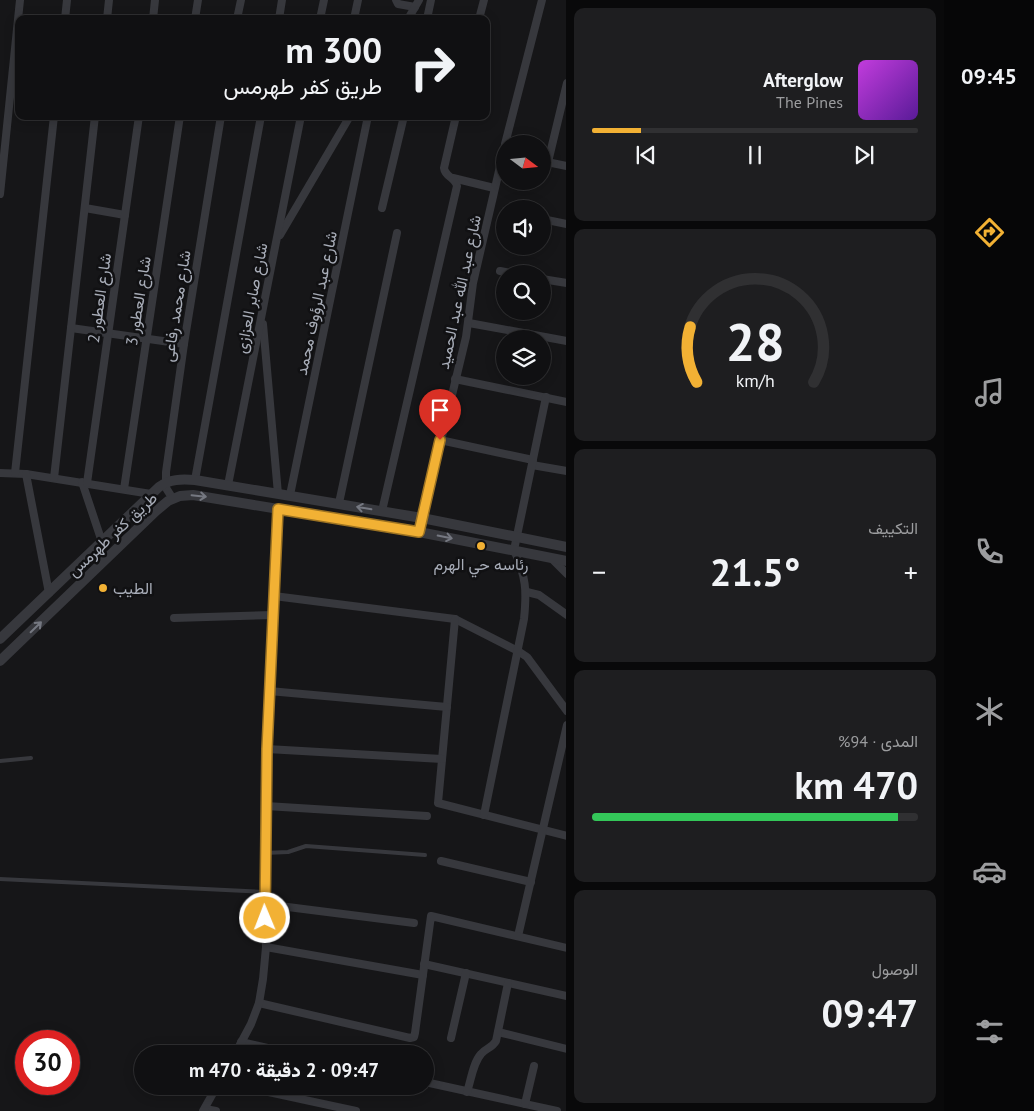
<!DOCTYPE html>
<html lang="ar">
<meta charset="utf-8">
<style>
:root{--surface:#101012;--page:#1e1e20;--text:#f1f3f6;--muted:#9c9d9f;--line:#303032;--accent:#f2b134}
body{margin:0;font-family:"PT Sans",Vazirmatn,sans-serif;background:var(--page);color:var(--text);direction:rtl;height:100vh;display:flex;flex-direction:column;font-size:19px;white-space:nowrap}
*{box-sizing:border-box;margin:0}
p{font-size:16px;color:var(--muted)}
.icon{flex:none;width:28px;height:28px;fill:none;stroke:currentColor;stroke-width:2;stroke-linecap:round;stroke-linejoin:round}
.map{position:relative;flex:1;overflow:hidden;direction:ltr}
.details{display:flex;flex-direction:column;gap:8px;padding:8px;background:#09090a;width:378px}
.details>*{flex:none}
.hud{position:absolute;left:15px;top:15px;width:475px;height:105px;border-radius:10px;box-shadow:0 2px 12px #0003,0 0 0 1px var(--line);direction:rtl;background:#101012;color:var(--text);overflow:hidden}
.needle{width:32px;rotate:106deg}
.fabs{position:absolute;left:496px;top:135px;display:grid;gap:10px}
.fabs a{display:grid;place-items:center;width:55px;height:55px;border-radius:50%;background:var(--surface);box-shadow:0 2px 12px #0003,0 0 0 1px var(--line);font-size:25px}
.speed{position:absolute;left:15px;top:1030px;display:flex;gap:10px;font-size:25px;font-weight:700;text-align:center}
.speed>*{display:grid;place-content:center;width:65px;height:65px;border-radius:50%;background:var(--surface);box-shadow:0 2px 12px #0003,0 0 0 1px var(--line);line-height:1}
.speed .limit{border:8px solid #d22;background:#fff;color:#111}
.pin{position:absolute;display:grid;place-items:center;width:42px;height:42px;color:#fff;margin:-51px -21px;border-radius:50% 50% 50% 0;rotate:-45deg;box-shadow:0 0 5px #0007}
.pin .icon{rotate:45deg}
.me{position:absolute;width:55px;margin:-28px;rotate:359deg;stroke-linejoin:round;filter:drop-shadow(0 0 4px #0008)}
.turn{display:flex;align-items:center;gap:18px;height:105px;padding:0 25px;font-size:22px}
.turn .icon{width:65px;height:65px;stroke-width:2.5}
.turn b{display:block;font-size:35px;line-height:42px}
.big{font-size:38px;font-weight:800;line-height:1.1}
.details .tile{flex:1;display:flex;flex-direction:column;justify-content:center;gap:8px;min-width:0;padding:0 18px;border-radius:10px;background:var(--page)}
.details .dial{align-items:center;gap:0}
.dial svg{height:130px;overflow:visible;fill:none;stroke:var(--line);stroke-width:7;stroke-linecap:round;text-anchor:middle}
.dial text{fill:var(--text);stroke:none}
.song{display:flex;align-items:center;gap:15px}
.cover{width:60px;height:60px;border-radius:8px;background:linear-gradient(135deg,hsl(290 70% 55%),hsl(270 70% 35%))}
.played{height:5px;border-radius:2px;background:linear-gradient(90deg,var(--accent) 15%,var(--line) 15%)}
.keys{display:flex;justify-content:space-around;direction:ltr}
.heat{display:flex;justify-content:space-between;align-items:center;font-size:28px;direction:ltr}
.charge{height:8px;border-radius:4px;background:linear-gradient(90deg,#34c759 94%,var(--line) 0)}
.trip{position:absolute;left:134px;top:1045px;width:300px;height:50px;border-radius:25px;background:var(--surface);box-shadow:0 2px 12px #0003,0 0 0 1px var(--line);font-weight:800;line-height:50px;text-align:center;direction:rtl}
main{display:flex;flex:1;min-height:0}
.menu{display:flex;flex-direction:column;width:90px;justify-content:space-around;align-items:center;background:#060607;color:var(--muted)}
.menu .icon{width:35px;height:35px}
.menu .current{color:var(--accent)}
.menu b{font-size:22px;color:var(--text)}
.map>svg:first-child{display:block}
</style>
<main>
<nav class="menu">
<b>09:45</b>
<svg class="icon current" aria-label="directions" viewBox="0 0 24 24"><path d="M12 3l9 9-9 9-9-9zM9 14v-3h6M13 9l2 2-2 2"/></svg>
<svg class="icon" aria-label="music" viewBox="0 0 24 24"><path d="M9 18V5l10-2v13"/><circle cx="6" cy="18" r="3"/><circle cx="16" cy="16" r="3"/></svg>
<svg class="icon" aria-label="phone" viewBox="0 0 24 24"><path d="M5 4h4l2 5-3 2q2 4 5 5l2-3 5 2v4C11 20 4 13 5 4z"/></svg>
<svg class="icon" aria-label="climate" viewBox="0 0 24 24"><path d="M12 3v18M4 7l16 10M4 17L20 7"/></svg>
<svg class="icon" aria-label="car" viewBox="0 0 24 24"><path d="M5 17H2v-5l4-1 3-4h7l3 4 3 1v5h-3M9 17h6M6 11h13"/><circle cx="7" cy="17" r="2"/><circle cx="17" cy="17" r="2"/></svg>
<svg class="icon" aria-label="filters" viewBox="0 0 24 24"><path d="M4 7h16M4 17h16"/><circle cx="9" cy="7" r="2"/><circle cx="15" cy="17" r="2"/></svg>
</nav>
<section class="details">
<div class="tile">
<div class="song"><i class="cover"></i><div><b>Afterglow</b><p>The Pines</p></div></div>
<div class="played"></div>
<div class="keys"><svg class="icon" aria-label="previous" viewBox="0 0 24 24"><path d="M18 5L8 12l10 7zM5 5v14"/></svg><svg class="icon" aria-label="pause" viewBox="0 0 24 24"><path d="M8 5v14M16 5v14"/></svg><svg class="icon" aria-label="next" viewBox="0 0 24 24"><path d="M6 5l10 7-10 7zM19 5v14"/></svg></div>
</div>
<div class="tile dial"><svg viewBox="0 0 100 80">
<path d="M14 69A42 42 0 1 1 86 69"/>
<path d="M14 69A42 42 0 0 1 10 35" stroke="#f2b134"/>
<text x="50" y="56" font-size="32" font-weight="700">28</text>
<text x="50" y="72" font-size="11">km/h</text>
</svg></div>
<div class="tile"><p>التكييف</p>
<div class="heat"><a>−</a><b class="big">21.5°</b><a>+</a></div>
</div>
<div class="tile"><p>المدى · 94%</p><b class="big">470 km</b><div class="charge"></div></div>
<div class="tile"><p>الوصول</p><b class="big">09:47</b></div>
</section>
<div class="map">
<svg width="567" height="1111" viewBox="0 0 567 1111">
<rect width="100%" height="100%" fill="#161618"/>
<g fill="none" stroke-linecap="round" stroke-linejoin="round">
<g stroke="#37383d" stroke-width="4">
<path d="M 0,761 L 31,758"/>
<path d="M 264,853 L 288,852 L 306,846 L 425,855"/>
<path d="M 0,879 L 264,892"/>
</g>
<g stroke="#37383d" stroke-width="8">
<path d="M 396,0 L 398,4 L 415,7"/>
<path d="M 65,19 L 67,0"/>
<path d="M 107,19 L 109,0"/>
<path d="M 153,19 L 155,0"/>
<path d="M 195,19 L 198,0"/>
<path d="M 237,19 L 241,0"/>
<path d="M 279,19 L 282,0"/>
<path d="M 320,19 L 324,0"/>
<path d="M 354,19 L 358,0"/>
<path d="M 408,19 L 419,0"/>
<path d="M 427,19 L 431,0"/>
<path d="M 479,19 L 484,0"/>
<path d="M 505,144 L 542,0"/>
<path d="M 542,161 L 567,166"/>
<path d="M 548,162 L 567,83"/>
<path d="M 453,178 L 494,188"/>
<path d="M 0,194 L 20,0"/>
<path d="M 85,208 L 125,215"/>
<path d="M 382,208 L 404,116"/>
<path d="M 542,219 L 567,224"/>
<path d="M 280,235 L 350,116"/>
<path d="M 500,271 L 517,274"/>
<path d="M 542,279 L 567,283"/>
<path d="M 469,323 L 567,341"/>
<path d="M 263,324 L 278,494"/>
<path d="M 71,328 L 184,344"/>
<path d="M 455,379 L 567,402"/>
<path d="M 440,440 L 533,460"/>
<path d="M 532,465 L 567,471"/>
<path d="M 0,473 L 26,474 L 151,494"/>
<path d="M 15,473 L 54,116"/>
<path d="M 26,474 L 49,593"/>
<path d="M 54,478 L 95,116"/>
<path d="M 195,480 L 261,116"/>
<path d="M 82,482 L 102,542"/>
<path d="M 87,483 L 139,116"/>
<path d="M 228,485 L 301,116"/>
<path d="M 124,489 L 180,116"/>
<path d="M 290,495 L 368,116"/>
<path d="M 173,499 L 166,488 L 166,472 L 184,344 L 221,116"/>
<path d="M 339,503 L 397,233"/>
<path d="M 382,511 L 457,186 C 455,177 445,177 444,168 L 456,116"/>
<path d="M 419,532 L 466,337 L 473,283 L 505,145"/>
<path d="M 551,558 L 567,574"/>
<path d="M 527,592 L 539,595 L 567,615"/>
<path d="M 274,596 L 455,619 L 518,651 L 527,657 L 567,711"/>
<path d="M 174,618 L 273,615"/>
<path d="M 455,619 L 438,803 L 567,836"/>
<path d="M 269,691 L 447,707"/>
<path d="M 267,749 L 442,759"/>
<path d="M 266,806 L 427,816"/>
<path d="M 484,815 L 524,619 C 527,590 526,577 514,550 L 546,397"/>
<path d="M 441,861 L 531,882"/>
<path d="M 264,904 L 414,923"/>
<path d="M 518,936 L 567,725"/>
<path d="M 266,947 L 423,975"/>
<path d="M 424,964 L 567,996"/>
<path d="M 259,1003 L 410,1038 L 414,1037 L 415,1033 L 431,916 L 567,948"/>
<path d="M 498,1032 L 567,1049"/>
<path d="M 451,1038 L 466,973"/>
<path d="M 241,1042 L 294,1054"/>
<path d="M 235,1054 L 251,1024 L 259,1003 L 263,979 L 266,947 L 264,904 L 267,749 L 278,509"/>
<path d="M 425,1082 L 557,1111"/>
<path d="M 240,1086 L 356,1111"/>
<path d="M 467,1092 C 471,1080 473,1063 481,1054 C 486,1048 492,1048 496,1041 L 508,983"/>
<path d="M 525,1104 L 534,1066"/>
<path d="M 205,1109 L 216,1111"/>
<path d="M 203,1111 L 217,1086"/>
</g>
<g stroke="#37383d" stroke-width="10">
<path d="M 0,639 L 159,487 C 170,479 181,479 195,480 L 422,518 L 567,547"/>
<path d="M 0,661 L 156,511 L 168,501 L 180,496 L 193,495 L 419,532 L 567,561"/>
</g>
</g>
<defs><path id="oneway-shaft" d="M-6 0H5M1.5-3L5.5 0L1.5 3" fill="none" stroke-width="1.6" stroke-linecap="round" stroke-linejoin="round" transform="scale(1.25)"/></defs>
<g stroke="#757881">
<use href="#oneway-shaft" transform="translate(199 496) rotate(6)"/>
<use href="#oneway-shaft" transform="translate(364 508) rotate(-170)"/>
<use href="#oneway-shaft" transform="translate(445 537) rotate(11)"/>
<use href="#oneway-shaft" transform="translate(36 627) rotate(-44)"/>
</g>
<g fill="none" stroke-linecap="round" stroke-linejoin="round">
<g stroke="#9d7322" stroke-width="12">
<path id="route" d="M 265,918 L 267,749 L 278,509 L 419,532 L 440,440"/>
</g>
<use href="#route" stroke="#f2b134" stroke-width="9"/>
</g>
<g fill="#f2b134" stroke="#111113" stroke-width="2">
<circle cx="481" cy="546" r="5"/>
<circle cx="103" cy="588" r="5"/>
</g>
<g text-anchor="middle" dominant-baseline="central" stroke-width="5" stroke-linejoin="round" paint-order="stroke">
<g font-size="16" fill="#a8adb8" stroke="#111113">
<text transform="translate(459 292) rotate(-78)">شارع عبد الله عبد الحميد</text>
<text transform="translate(99 298) rotate(-82)">شارع العطور 2</text>
<text transform="translate(251 298) rotate(-79)">شارع صابر العزازى</text>
<text transform="translate(138 301) rotate(-81)">شارع العطور 3</text>
<text transform="translate(316 303) rotate(-78)">شارع عبد الرؤوف محمد</text>
<text transform="translate(176 306) rotate(-81)">شارع محمد رفاعى</text>
<text transform="translate(112 534) rotate(-43)">طريق كفر طهرمس</text>
</g>
<g font-size="16" fill="#a8adb8" stroke="#111113">
<text x="481" y="564">رئاسه حي الهرم</text>
<text x="113" y="588" text-anchor="start">الطيب</text>
</g>
</g>
</svg>
<div class="fabs">
<a><svg class="needle" viewBox="-14 -14 28 28"><path d="M0-13l5 13h-10z" fill="#e53935"/><path d="M0 13l5-13h-10z" fill="#9c9d9f"/></svg></a>
<a><svg class="icon" aria-label="sound" viewBox="0 0 24 24"><path d="M4 9h4l5-4v14l-5-4H4zM17 9q2 3 0 6"/></svg></a>
<a><svg class="icon" aria-label="search" viewBox="0 0 24 24"><circle cx="10" cy="10" r="6"/><path d="M15 15l6 6"/></svg></a>
<a><svg class="icon" aria-label="layers" viewBox="0 0 24 24"><path d="M12 4l9 5-9 5-9-5zM3 14l9 5 9-5"/></svg></a>
</div>
<div class="speed"><div class="limit">30</div></div>
<div class="pin" style="left:440px;top:440px;background:#d93025"><svg class="icon" aria-label="arrive" viewBox="0 0 24 24"><path d="M6 21V4h12l-3 4 3 4H6"/></svg></div>
<svg class="me" style="left:265px;top:918px" viewBox="-20 -20 40 40"><circle r="17" fill="#f2b134" stroke="#fff" stroke-width="3"/><path d="M0-11L8 9 0 5-8 9z" fill="#fff"/></svg>
<div class="trip">09:47 · 2 دقيقة · 470 m</div>
<div class="hud">
<div class="turn"><svg class="icon" aria-label="right" viewBox="0 0 24 24"><path d="M7 20v-9h11M14 6l5 5-5 5"/></svg><div><b>300 m</b>طريق كفر طهرمس</div></div>
</div>
</div>
</main>
